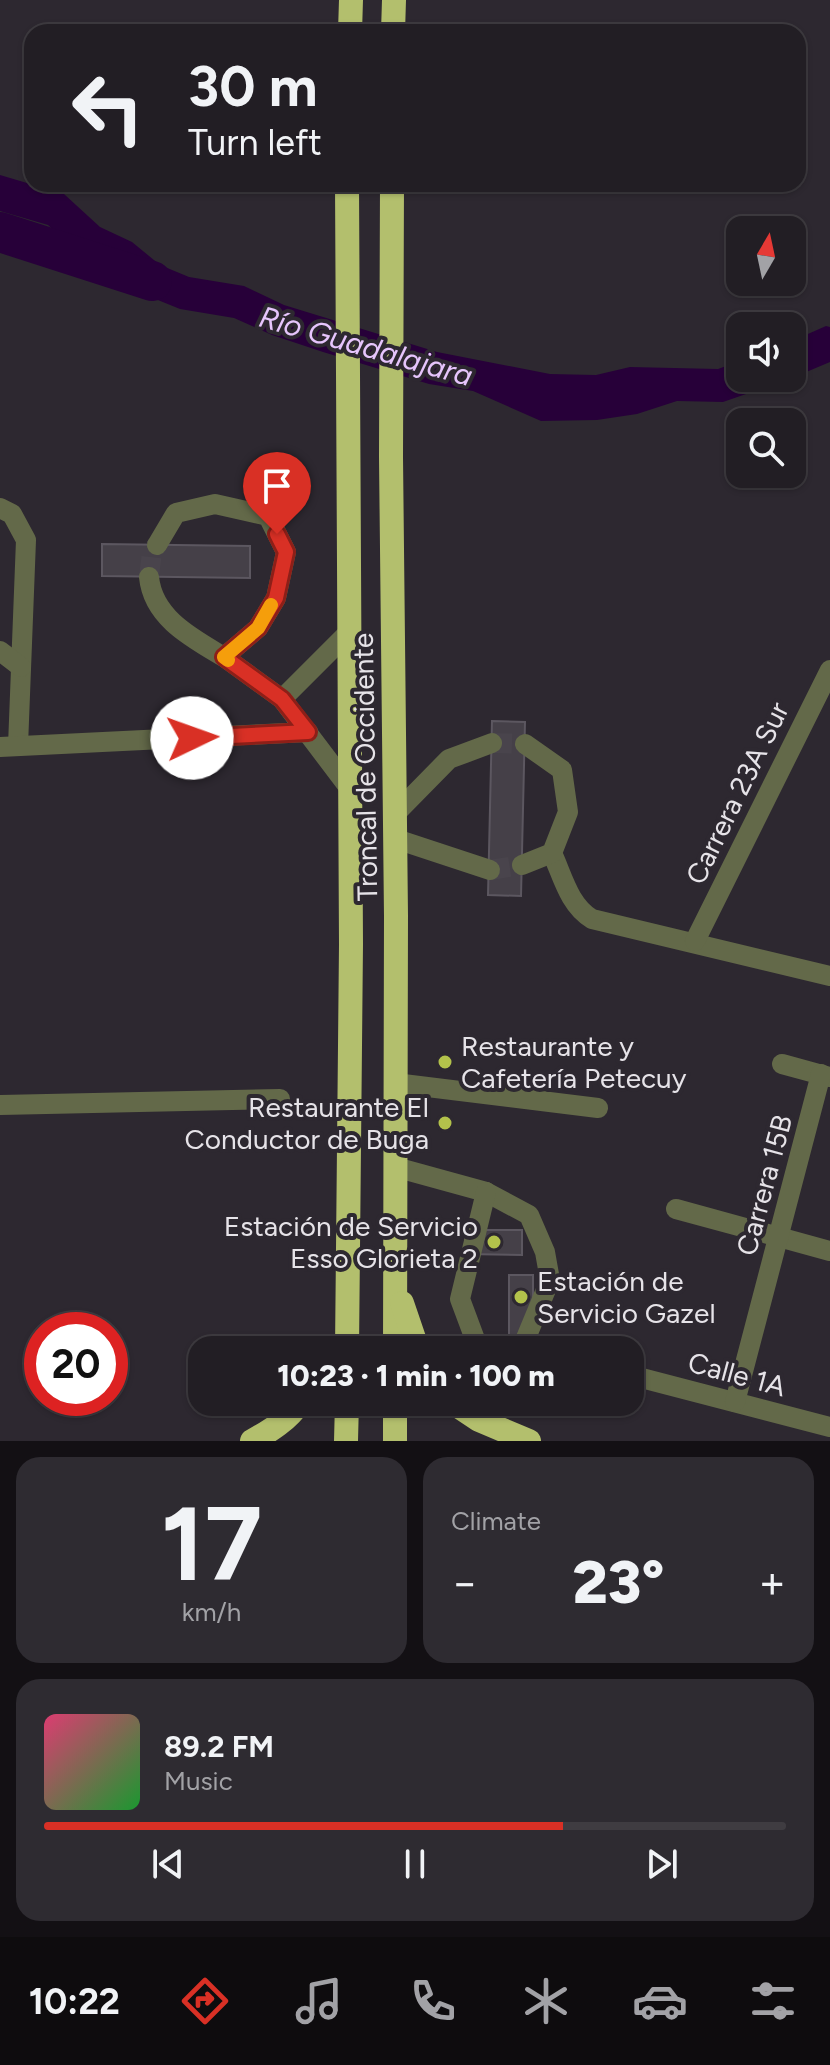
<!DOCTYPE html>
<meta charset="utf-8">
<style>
:root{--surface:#221e24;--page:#2e2b31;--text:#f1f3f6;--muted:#a2a2a6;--line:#3f3c41;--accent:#d93025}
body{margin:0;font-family:Figtree,sans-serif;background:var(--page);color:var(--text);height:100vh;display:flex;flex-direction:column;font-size:30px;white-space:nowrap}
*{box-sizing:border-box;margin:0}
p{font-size:26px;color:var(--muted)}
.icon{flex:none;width:44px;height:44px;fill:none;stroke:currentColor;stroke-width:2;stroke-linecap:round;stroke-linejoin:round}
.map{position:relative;height:1441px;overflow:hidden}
.side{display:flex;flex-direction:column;gap:16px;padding:16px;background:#131014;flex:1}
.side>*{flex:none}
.guide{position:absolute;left:24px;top:24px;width:782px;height:168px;border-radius:24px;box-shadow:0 2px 6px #0004,0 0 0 2px var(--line);background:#221e24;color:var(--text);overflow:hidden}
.needle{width:52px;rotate:9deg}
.tools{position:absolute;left:726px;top:216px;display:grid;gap:16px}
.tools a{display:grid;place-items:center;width:80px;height:80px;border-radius:16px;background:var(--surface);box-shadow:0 2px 6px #0004,0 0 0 2px var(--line);font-size:40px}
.speed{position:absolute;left:24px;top:1312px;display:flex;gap:16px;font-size:40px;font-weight:700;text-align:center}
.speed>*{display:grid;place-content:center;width:104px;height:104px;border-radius:50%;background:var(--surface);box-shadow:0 2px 6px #0004,0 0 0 2px var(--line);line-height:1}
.speed .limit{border:12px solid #d22;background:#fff;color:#111}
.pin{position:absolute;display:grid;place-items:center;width:68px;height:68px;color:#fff;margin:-82px -34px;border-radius:50% 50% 50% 0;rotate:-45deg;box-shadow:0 0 8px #0007}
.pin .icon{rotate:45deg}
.me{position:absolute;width:88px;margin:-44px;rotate:87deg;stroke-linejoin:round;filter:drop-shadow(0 0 6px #0008)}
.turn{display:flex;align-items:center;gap:28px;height:168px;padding:0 32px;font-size:36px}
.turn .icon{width:104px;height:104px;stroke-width:2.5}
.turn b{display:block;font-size:56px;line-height:68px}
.big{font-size:60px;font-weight:800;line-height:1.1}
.side .card{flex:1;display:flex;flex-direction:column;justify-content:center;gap:12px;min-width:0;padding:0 28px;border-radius:24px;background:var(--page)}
.side .dial{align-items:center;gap:0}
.dial b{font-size:104px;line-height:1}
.song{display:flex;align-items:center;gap:24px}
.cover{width:96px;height:96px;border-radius:12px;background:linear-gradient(135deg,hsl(340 70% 55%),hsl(130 70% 35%))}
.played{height:8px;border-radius:4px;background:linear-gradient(90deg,var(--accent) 70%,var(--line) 70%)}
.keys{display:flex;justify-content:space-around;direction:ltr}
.heat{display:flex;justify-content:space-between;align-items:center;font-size:44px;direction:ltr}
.side .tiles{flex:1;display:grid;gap:16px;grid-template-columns:1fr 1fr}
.card:last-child{grid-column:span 2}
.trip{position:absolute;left:188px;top:1336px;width:456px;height:80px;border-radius:24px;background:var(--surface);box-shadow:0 2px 6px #0004,0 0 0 2px var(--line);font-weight:800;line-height:80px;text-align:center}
.dock{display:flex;height:128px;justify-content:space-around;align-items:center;background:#0e0c0e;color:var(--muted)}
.dock .icon{width:56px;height:56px}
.dock .on{color:var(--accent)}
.dock b{font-size:36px;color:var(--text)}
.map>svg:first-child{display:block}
</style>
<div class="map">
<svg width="830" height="1441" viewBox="0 0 830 1441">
<rect width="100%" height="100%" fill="#2d2830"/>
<g fill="#270039">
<path d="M 0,175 L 64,194 L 100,227 L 132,242 L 160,265 L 189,277 L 244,286 L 284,305 L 437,352 L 550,374 L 596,375 L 630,367 L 718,369 L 740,361 L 740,378 L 792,378 L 723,402 L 677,401 L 637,414 L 597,420 L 541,421 L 473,391 L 429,384 L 323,352 L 272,335 L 234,318 L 180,309 L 143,294 L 115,271 L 81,255 L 48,225 L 0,211 Z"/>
<path d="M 826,326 L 830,327 L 830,362 L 792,378 L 792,341 Z"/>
</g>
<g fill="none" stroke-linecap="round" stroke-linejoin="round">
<path stroke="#270039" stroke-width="40" d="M 0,232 L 152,281"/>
</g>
<g fill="#454048" stroke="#5c5760" stroke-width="2">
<path d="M 102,544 L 250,546 L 250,578 L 102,576 Z"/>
<path d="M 492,721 L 525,722 L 521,896 L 488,895 Z"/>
<path d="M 465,1230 L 522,1230 L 522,1255 L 465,1254 Z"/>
<rect x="509" y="1275" width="24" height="65"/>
</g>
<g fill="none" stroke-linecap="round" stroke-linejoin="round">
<g stroke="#49444c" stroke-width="20" stroke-dasharray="20 10" stroke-linecap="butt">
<path d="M 149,577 L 152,552 L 157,545"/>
<path d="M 492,743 L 525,744"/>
<path d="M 490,870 L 522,865"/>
</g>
<g stroke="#636949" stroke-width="20">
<path d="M 0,508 L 12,514 L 26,540 L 18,746"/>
<path d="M 149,577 C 153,618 192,638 224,657 L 258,628 L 276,598 L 286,552 L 268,516 L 215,504 L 176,513 L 157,545"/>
<path d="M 350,631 L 282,699 L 350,789"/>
<path d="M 0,651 L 21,667"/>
<path d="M 224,657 L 282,699"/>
<path d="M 0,747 L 308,732"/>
<path d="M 395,814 L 449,759 L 492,743"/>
<path d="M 396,839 L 490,870"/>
<path d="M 552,853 C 563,877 569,905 592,919 L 830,976"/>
<path d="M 522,865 L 552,853 L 568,812 L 562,770 L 525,744"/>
<path d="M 695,941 L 830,670"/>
<path d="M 782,1064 L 830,1077"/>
<path d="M 395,1083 L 598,1108"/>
<path d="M 0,1105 L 280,1099"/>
<path d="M 395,1167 L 486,1192 L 529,1215 L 545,1252 L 550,1280 L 521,1350"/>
<path d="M 676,1209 L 830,1251"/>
<path d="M 479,1350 L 460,1299 L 486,1192"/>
<path d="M 630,1375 L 830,1427"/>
<path d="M 735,1402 L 821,1074"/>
<path d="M 479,1420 L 490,1402"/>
</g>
<g stroke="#b3bf6d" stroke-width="24">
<path d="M 350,32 L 351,0"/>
<path d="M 393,32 L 394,0"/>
<path d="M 347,184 L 351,944 L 347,1350"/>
<path d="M 392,184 L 391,457 L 396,916 L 395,1350"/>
<path d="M 402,1303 L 418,1350"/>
<path d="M 395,1402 L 395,1441"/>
<path d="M 452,1402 L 479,1420 L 529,1441"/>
<path d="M 252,1441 C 270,1431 288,1420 300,1402"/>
<path d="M 346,1441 L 347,1402"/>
</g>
</g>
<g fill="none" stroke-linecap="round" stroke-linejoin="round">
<g stroke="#8d1f18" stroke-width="20">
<path id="route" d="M 192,738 L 308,732 L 282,699 L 224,657 L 258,628 L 276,598 L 286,552 L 277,534"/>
</g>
<use href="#route" stroke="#d93025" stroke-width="14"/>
<path stroke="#f59e0b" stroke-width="14" d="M 228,660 L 224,657 L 258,628 L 271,605"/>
</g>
<g fill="#b3c24b" stroke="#2d2830" stroke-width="3">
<circle cx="445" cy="1062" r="8"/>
<circle cx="445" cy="1123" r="8"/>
<circle cx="494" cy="1242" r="8"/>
<circle cx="521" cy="1297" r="8"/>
</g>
<g text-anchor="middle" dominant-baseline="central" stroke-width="8" stroke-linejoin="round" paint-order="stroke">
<g font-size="28" fill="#e6e3e8" stroke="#2d2830">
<text transform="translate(365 767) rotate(-91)">Troncal de Occidente</text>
<text transform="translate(737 793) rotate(-64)">Carrera 23A Sur</text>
<text transform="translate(764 1185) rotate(-75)">Carrera 15B</text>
<text transform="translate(737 1374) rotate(15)">Calle 1A</text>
</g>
<g font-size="28" fill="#e6e3e8" stroke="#2d2830" text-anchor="start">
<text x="461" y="1046">Restaurante y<tspan x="461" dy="32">Cafetería Petecuy</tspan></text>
<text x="429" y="1107" text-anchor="end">Restaurante El<tspan x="429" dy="32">Conductor de Buga</tspan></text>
<text x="478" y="1226" text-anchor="end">Estación de Servicio<tspan x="478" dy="32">Esso Glorieta 2</tspan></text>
<text x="537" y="1281">Estación de<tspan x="537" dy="32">Servicio Gazel</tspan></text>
</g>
<g font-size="30" font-style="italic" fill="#e6c5fc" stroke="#2d2830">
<text transform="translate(366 346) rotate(16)">Río Guadalajara</text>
</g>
</g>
</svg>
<div class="tools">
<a><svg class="needle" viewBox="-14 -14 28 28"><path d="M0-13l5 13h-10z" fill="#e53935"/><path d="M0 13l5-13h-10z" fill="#a2a2a6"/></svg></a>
<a><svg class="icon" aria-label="sound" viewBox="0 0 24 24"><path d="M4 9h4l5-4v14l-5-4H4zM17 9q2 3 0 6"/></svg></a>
<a><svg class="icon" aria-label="search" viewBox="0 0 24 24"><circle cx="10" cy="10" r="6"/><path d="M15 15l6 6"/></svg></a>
</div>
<div class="speed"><div class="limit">20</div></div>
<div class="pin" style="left:277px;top:534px;background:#d93025"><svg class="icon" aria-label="arrive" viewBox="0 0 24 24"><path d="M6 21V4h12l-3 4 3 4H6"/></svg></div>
<svg class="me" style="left:192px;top:738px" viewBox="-20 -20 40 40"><circle r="19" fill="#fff"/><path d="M0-13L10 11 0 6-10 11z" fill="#d93025"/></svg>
<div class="trip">10:23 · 1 min · 100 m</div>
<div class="guide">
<div class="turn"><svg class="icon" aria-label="left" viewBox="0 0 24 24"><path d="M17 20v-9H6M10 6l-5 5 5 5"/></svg><div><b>30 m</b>Turn left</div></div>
</div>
</div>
<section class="side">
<div class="tiles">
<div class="card dial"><b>17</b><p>km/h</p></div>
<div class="card"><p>Climate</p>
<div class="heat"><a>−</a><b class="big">23°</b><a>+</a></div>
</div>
<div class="card">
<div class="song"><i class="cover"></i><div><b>89.2 FM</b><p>Music</p></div></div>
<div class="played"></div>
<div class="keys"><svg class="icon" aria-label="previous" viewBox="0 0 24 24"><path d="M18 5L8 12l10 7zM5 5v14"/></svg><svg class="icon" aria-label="pause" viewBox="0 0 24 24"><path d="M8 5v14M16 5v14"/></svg><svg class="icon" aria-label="next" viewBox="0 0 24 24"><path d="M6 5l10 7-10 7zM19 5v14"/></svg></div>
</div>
</div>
</section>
<nav class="dock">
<b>10:22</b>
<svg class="icon on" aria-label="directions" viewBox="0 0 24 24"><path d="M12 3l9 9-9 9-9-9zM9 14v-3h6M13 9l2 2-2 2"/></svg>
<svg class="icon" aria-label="music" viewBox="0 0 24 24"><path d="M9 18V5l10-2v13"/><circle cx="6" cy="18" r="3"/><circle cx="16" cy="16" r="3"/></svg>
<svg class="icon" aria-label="phone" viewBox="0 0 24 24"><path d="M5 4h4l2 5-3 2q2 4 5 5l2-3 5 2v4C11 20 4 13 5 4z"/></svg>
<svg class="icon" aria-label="climate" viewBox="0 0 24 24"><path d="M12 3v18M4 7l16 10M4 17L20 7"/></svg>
<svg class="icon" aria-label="car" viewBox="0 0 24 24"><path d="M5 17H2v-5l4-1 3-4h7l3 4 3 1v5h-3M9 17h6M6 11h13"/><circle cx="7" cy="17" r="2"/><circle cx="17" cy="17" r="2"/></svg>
<svg class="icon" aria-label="filters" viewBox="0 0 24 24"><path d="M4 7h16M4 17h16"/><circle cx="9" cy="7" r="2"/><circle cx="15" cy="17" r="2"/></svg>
</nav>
